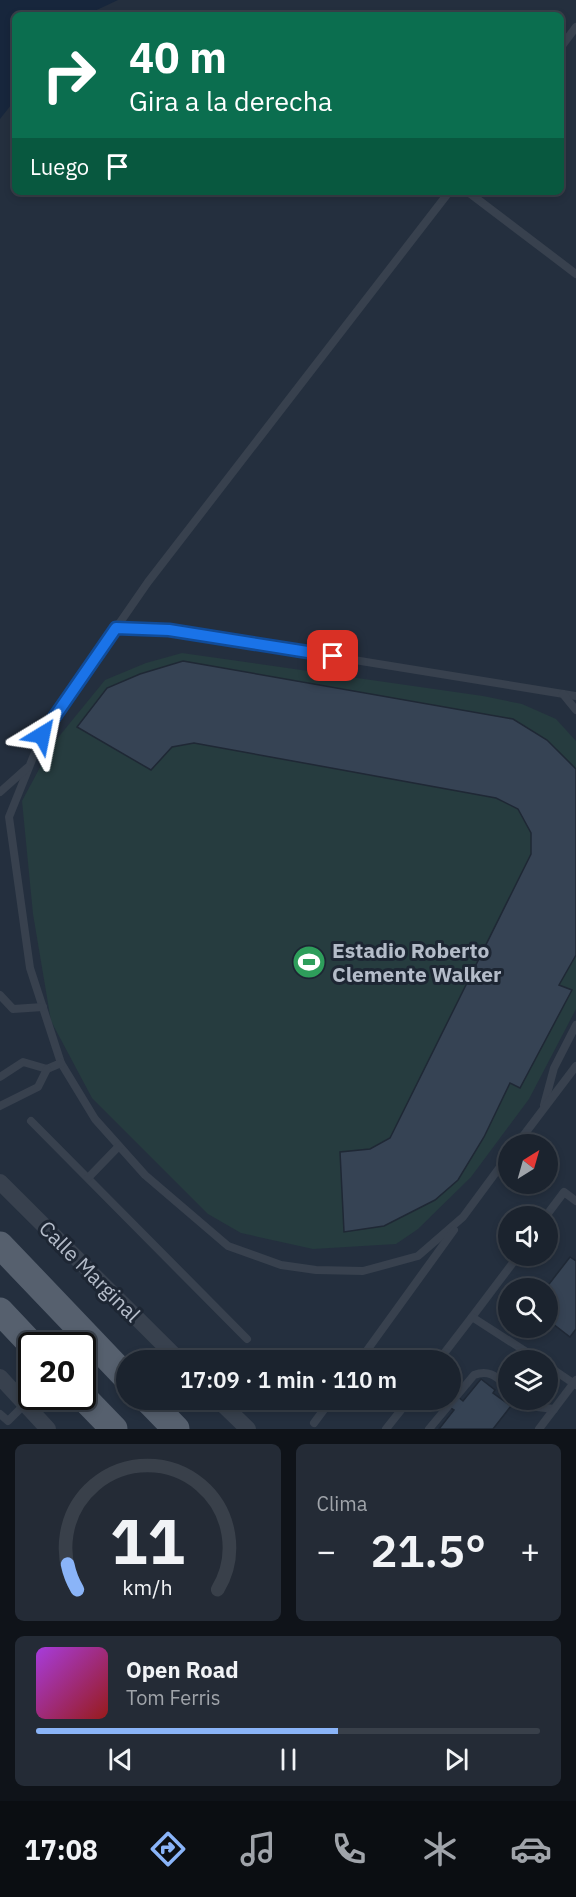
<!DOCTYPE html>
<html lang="es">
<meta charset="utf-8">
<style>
:root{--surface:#1b232e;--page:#242b36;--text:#f1f3f6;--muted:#a0a4aa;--line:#39404a;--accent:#8ab4f8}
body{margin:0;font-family:"IBM Plex Sans",sans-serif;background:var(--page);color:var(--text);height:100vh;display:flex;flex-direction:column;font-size:22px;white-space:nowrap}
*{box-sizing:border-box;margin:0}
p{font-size:20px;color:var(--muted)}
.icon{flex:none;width:33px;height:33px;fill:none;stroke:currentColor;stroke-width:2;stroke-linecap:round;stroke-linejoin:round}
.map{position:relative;height:1429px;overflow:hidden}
.panel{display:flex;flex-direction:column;gap:15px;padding:15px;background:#0f1319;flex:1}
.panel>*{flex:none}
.guide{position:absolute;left:12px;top:12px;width:552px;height:183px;border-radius:9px;box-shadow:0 3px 9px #0003,0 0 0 2px var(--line);background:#0b6e4f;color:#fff;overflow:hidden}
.needle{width:39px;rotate:37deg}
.fabs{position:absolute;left:498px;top:1134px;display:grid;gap:12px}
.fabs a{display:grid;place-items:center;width:60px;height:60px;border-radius:50%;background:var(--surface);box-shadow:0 3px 9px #0003,0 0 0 2px var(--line);font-size:30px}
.speed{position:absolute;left:18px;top:1332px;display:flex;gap:12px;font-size:30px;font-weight:700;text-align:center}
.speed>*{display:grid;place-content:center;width:78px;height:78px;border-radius:50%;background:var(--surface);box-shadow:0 3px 9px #0003,0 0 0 2px var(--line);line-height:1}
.speed .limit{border:3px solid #111;border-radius:9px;background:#fff;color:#111}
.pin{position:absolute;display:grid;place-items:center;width:51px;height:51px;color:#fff;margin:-26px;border-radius:12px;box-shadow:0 3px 9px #0006}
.me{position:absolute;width:66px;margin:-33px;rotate:35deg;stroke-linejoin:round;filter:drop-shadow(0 0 4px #0008)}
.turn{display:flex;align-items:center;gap:21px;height:126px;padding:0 18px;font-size:27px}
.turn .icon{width:78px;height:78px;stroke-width:2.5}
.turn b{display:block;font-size:42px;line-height:51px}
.then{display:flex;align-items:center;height:57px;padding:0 18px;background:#0003;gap:12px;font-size:22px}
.big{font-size:45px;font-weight:600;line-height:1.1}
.panel .widget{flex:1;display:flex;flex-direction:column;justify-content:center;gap:9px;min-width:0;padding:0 21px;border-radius:9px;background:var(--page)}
.panel .dial{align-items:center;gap:0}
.dial svg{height:156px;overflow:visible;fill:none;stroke:var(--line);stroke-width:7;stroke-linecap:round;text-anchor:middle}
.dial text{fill:var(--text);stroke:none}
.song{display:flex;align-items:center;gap:18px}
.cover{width:72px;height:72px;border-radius:9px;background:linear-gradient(135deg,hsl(280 70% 55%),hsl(0 70% 35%))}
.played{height:6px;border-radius:3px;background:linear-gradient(90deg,var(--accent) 60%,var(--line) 60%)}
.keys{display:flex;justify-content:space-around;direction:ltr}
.heat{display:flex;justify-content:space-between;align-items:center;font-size:33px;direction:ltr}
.panel .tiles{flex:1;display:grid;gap:15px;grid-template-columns:1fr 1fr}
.widget:last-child{grid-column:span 2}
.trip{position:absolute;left:116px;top:1350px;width:345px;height:60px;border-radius:30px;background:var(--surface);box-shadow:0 3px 9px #0003,0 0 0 2px var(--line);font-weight:600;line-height:60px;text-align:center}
.tabs{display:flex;height:96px;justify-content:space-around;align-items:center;background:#0b0e12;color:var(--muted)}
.tabs .icon{width:42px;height:42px}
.tabs .active{color:var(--accent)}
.tabs b{font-size:27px;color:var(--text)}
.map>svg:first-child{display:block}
</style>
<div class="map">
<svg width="576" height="1429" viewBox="0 0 576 1429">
<rect width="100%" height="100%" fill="#242f3e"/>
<path fill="#263c3f" d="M 182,653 L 483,696 L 522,704 L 556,719 L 576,741 L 576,1009 L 529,1099 L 471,1177 L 418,1229 L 396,1244 L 313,1249 L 241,1233 L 208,1214 L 92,1098 L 51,1021 L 33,914 L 22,801 L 52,745 L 105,680 L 146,663 Z"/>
<path fill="#17263c" d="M 0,0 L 118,0 L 86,15 L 15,15 L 15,100 L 0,119 Z"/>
<g fill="#364354" stroke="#1f2835" stroke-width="1.5">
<path d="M 183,661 L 513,719 L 547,740 L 576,769 L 576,955 L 559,985 L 572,990 L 520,1088 L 510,1083 L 484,1137 L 458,1180 L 435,1200 L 384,1226 L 344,1232 L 340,1152 L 370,1149 L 390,1138 L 531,854 L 531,833 L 518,809 L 496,798 L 194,743 L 172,747 L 151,770 L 77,727 L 107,688 L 140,674 Z"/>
<path d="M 570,1257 L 576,1261 L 576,1329 L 570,1337 L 548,1320 L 546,1288 Z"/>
<path d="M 481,1379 L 495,1390 L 493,1393 L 511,1406 L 493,1429 L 439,1429 L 454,1410 L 449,1407 L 457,1396 L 463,1401 Z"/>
</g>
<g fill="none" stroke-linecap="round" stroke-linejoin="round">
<g stroke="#38414e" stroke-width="8">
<path d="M 561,47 L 576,27"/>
<path d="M 449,192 L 148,582 L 42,735 L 9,817 L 30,968 L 61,1063 L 95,1119 L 145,1175 L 228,1246 L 281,1265 L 316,1270 L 363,1271 L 418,1256 L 463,1217 L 508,1156"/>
<path d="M 468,192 L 576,274"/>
<path d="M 116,628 L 169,630 L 576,696"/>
<path d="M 563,694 L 576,710"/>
<path d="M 0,792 L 27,768"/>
<path d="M 0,995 L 13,1009 L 43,1007"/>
<path d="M 0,1077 L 23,1062 L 47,1069 L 61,1063"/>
<path d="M 544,1105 L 554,1068 L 576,1025"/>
<path d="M 0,1106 L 38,1087 L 47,1069"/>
<path d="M 31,1121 L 247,1339"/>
<path d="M 517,1144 L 576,1066"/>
<path d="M 88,1178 L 119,1146"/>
<path d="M 546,1216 L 564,1192 L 576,1201"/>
<path d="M 472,1317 L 518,1256"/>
<path d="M 360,1360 L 454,1230"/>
<path d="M 439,1360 L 472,1317 L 539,1360"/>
<path d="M 548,1366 L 576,1385"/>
<path d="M 527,1400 L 537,1407 L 554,1409"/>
<path d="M 0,1414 L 8,1421 L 25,1404"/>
<path d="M 314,1423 L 331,1400"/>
<path d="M 386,1429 L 409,1400"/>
<path d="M 429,1429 L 474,1375 C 489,1369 497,1377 508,1386"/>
<path d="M 539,1429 L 576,1380"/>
</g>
<g stroke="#38414e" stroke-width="16">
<path d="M 0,1182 L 179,1360"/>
<path d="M 0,1377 L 48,1429"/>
<path d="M 218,1400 L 248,1429"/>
</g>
<g stroke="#56606e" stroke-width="27">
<path d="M 0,1245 L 126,1377"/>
<path d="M 0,1311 L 33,1346"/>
<path d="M 82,1396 L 114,1429"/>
<path d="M 148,1400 L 176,1429"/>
</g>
</g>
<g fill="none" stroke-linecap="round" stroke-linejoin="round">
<g stroke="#114b97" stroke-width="15">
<path id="route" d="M 42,735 L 116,628 L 169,630 L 333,656"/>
</g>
<use href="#route" stroke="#1a73e8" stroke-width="10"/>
</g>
<defs>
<g id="stadium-disc" transform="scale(1.725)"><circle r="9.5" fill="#2e9e5b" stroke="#1d2633"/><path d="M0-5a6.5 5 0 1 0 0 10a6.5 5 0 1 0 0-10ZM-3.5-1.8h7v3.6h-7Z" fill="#fff"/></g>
</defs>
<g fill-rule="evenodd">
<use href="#stadium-disc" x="309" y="962"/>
</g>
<g text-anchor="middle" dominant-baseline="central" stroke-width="6" stroke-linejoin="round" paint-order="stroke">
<g font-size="21" font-weight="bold" fill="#b4bcc9" stroke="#1d2633" text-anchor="start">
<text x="332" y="950">Estadio Roberto<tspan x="332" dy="24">Clemente Walker</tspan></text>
</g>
<g font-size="21" fill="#b4bcc9" stroke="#1d2633">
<text transform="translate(90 1271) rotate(45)">Calle Marginal</text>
</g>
</g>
</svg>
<div class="fabs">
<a><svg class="needle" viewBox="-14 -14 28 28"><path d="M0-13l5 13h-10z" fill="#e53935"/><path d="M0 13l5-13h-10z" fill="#a0a4aa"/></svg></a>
<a><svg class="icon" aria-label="sound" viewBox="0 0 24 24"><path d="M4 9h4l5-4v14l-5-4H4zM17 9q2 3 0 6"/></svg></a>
<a><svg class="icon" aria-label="search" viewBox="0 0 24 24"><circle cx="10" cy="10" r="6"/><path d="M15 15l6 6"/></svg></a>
<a><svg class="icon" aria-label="layers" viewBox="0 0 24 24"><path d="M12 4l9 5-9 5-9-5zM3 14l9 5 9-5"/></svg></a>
</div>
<div class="speed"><div class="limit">20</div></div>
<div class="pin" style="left:333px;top:656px;background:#d93025"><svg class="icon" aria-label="arrive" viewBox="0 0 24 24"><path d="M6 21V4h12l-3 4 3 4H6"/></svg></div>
<svg class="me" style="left:42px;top:735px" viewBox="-20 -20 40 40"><path d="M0-17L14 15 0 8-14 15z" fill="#1a73e8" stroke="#fff" stroke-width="4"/></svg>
<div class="trip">17:09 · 1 min · 110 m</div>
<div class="guide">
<div class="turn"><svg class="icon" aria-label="right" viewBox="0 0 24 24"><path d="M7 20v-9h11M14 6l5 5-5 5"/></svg><div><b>40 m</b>Gira a la derecha</div></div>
<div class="then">Luego<svg class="icon" aria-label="arrive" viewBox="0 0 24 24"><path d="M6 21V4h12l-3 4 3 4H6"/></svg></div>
</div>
</div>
<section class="panel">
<div class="tiles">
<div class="widget dial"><svg viewBox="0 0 100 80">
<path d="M14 69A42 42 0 1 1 86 69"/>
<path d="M14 69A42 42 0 0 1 9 56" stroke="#8ab4f8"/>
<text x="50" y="56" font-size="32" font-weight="700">11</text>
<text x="50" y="72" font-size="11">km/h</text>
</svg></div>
<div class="widget"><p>Clima</p>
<div class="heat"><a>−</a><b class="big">21.5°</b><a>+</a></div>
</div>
<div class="widget">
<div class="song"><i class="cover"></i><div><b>Open Road</b><p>Tom Ferris</p></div></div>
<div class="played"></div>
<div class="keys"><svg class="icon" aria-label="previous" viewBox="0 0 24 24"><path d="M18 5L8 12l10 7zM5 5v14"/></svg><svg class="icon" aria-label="pause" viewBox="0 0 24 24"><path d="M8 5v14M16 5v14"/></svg><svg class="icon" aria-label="next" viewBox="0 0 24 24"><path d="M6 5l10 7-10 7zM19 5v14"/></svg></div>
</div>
</div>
</section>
<nav class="tabs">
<b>17:08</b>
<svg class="icon active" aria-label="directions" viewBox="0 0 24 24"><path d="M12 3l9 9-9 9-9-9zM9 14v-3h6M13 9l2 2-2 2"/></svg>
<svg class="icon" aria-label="music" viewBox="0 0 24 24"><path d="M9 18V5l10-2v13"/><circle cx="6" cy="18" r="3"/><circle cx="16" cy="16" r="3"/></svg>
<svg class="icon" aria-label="phone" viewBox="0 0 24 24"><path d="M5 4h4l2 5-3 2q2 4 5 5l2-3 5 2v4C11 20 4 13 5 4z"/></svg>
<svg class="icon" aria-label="climate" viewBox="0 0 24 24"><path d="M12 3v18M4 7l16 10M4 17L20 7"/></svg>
<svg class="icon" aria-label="car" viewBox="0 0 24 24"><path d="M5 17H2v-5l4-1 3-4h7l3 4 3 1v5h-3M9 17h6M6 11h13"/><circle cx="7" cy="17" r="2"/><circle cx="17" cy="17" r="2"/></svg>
</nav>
